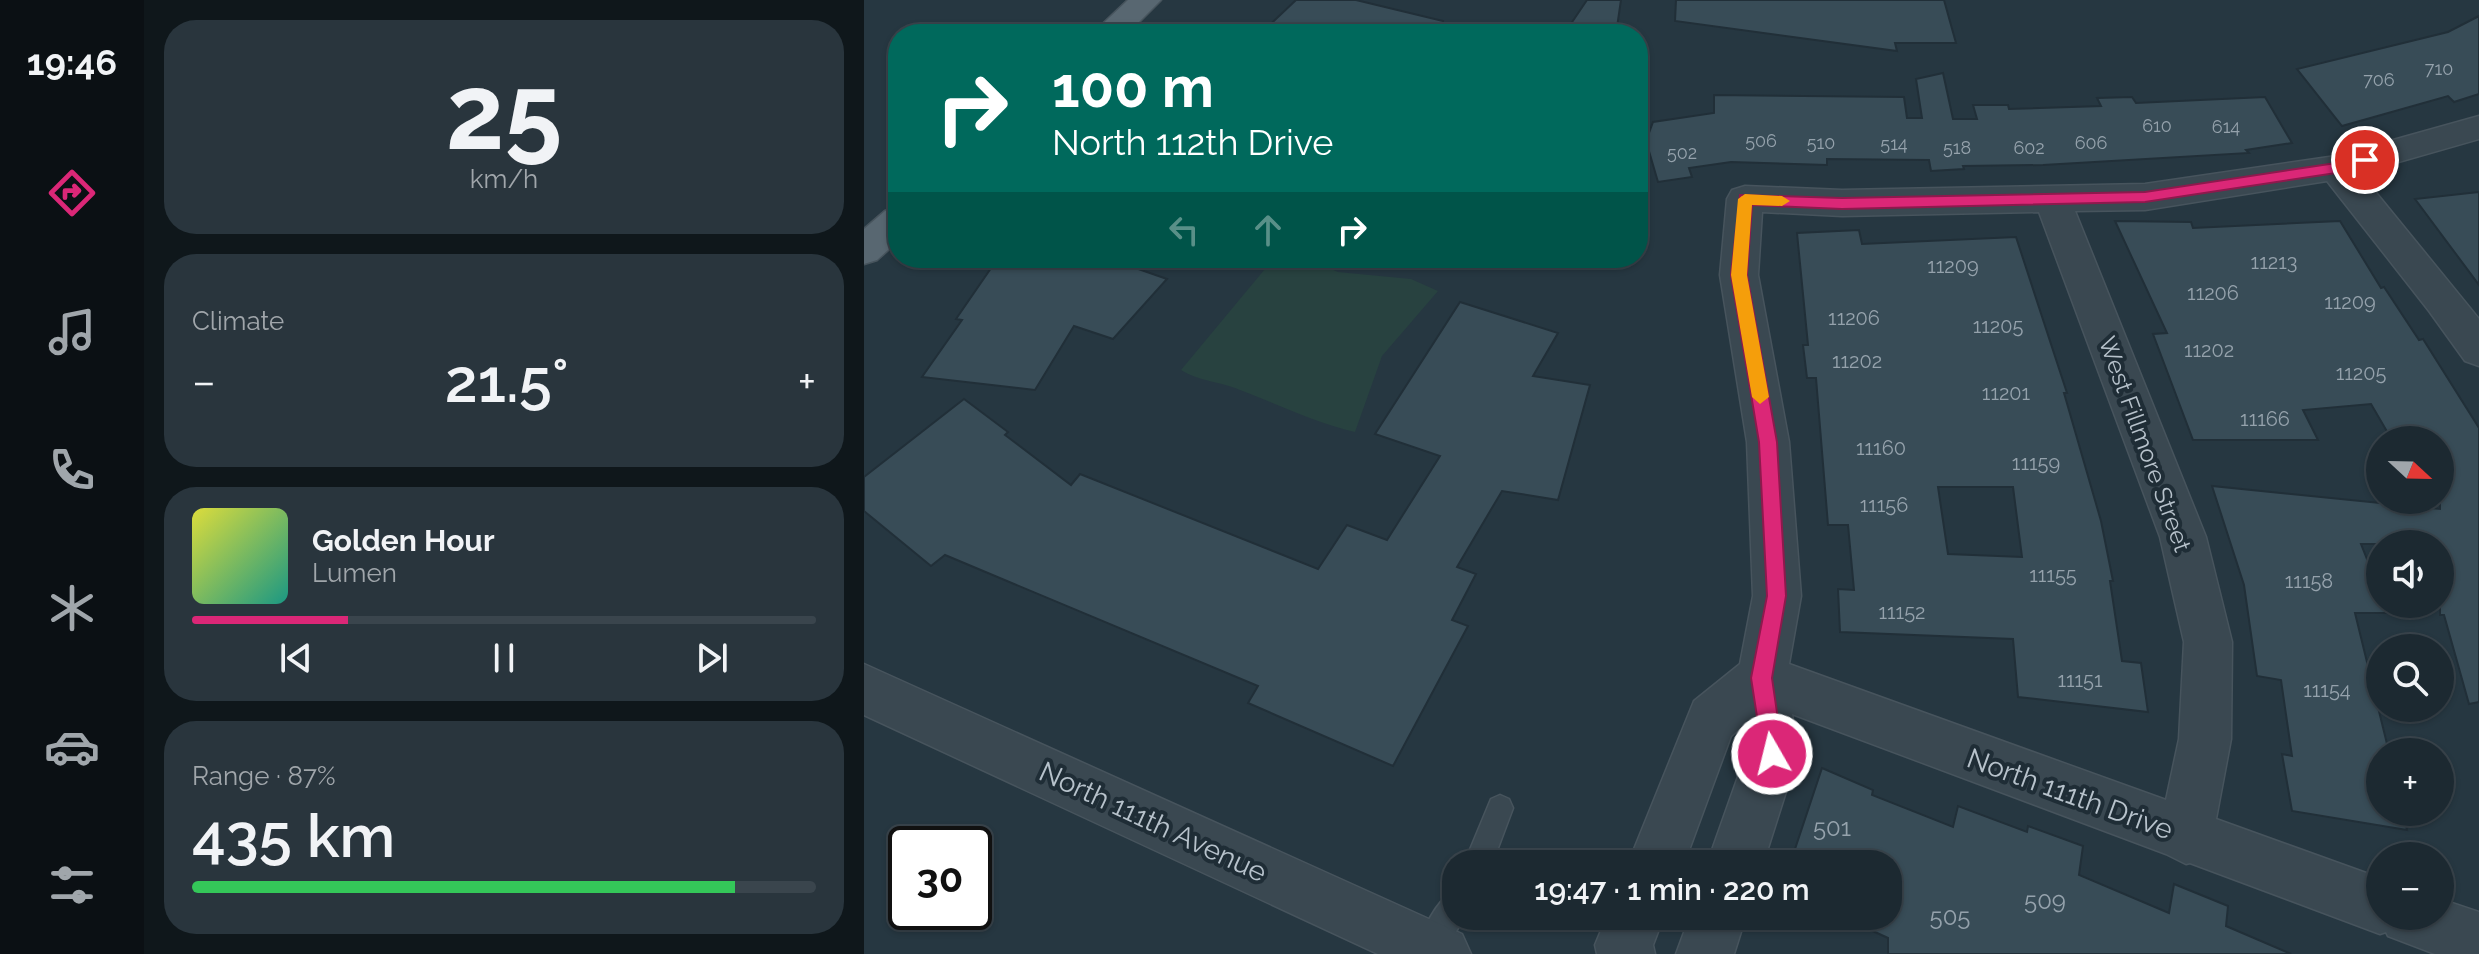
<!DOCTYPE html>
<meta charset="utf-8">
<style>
:root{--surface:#1c2931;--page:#29353d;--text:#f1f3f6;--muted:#a0a6ab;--line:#3a454d;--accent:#db2777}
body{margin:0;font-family:Raleway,sans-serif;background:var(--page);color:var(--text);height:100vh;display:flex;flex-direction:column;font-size:30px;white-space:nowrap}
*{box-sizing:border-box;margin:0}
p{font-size:26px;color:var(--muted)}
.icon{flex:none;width:44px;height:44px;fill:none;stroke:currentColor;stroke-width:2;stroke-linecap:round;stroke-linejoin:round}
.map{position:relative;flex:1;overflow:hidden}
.side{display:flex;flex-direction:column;gap:20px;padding:20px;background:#0f171b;width:720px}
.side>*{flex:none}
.top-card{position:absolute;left:24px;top:24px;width:760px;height:244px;border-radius:32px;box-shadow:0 2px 6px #0004,0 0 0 2px var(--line);background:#00695c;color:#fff;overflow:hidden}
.needle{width:52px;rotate:112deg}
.tools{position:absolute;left:1502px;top:426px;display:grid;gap:16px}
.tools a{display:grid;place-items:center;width:88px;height:88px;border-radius:50%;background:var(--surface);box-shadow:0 2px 6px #0004,0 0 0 2px var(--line);font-size:40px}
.speed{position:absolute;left:24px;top:826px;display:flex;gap:16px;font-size:40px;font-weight:700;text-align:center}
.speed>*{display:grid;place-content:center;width:104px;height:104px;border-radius:50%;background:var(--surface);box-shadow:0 2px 6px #0004,0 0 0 2px var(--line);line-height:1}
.speed .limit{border:4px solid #111;border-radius:12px;background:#fff;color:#111}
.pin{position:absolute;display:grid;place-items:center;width:68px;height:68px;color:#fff;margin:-34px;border:4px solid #fff;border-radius:50%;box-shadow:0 2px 8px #0007}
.me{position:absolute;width:88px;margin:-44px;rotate:352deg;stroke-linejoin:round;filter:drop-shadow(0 0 6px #0008)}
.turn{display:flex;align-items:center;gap:28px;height:168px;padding:0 32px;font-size:36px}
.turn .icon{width:104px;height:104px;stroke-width:2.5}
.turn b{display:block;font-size:56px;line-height:68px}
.lanes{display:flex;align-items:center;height:76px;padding:0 32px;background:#0003;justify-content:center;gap:40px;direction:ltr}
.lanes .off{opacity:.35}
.big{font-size:60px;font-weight:600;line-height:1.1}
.side .tile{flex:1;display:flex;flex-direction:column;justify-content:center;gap:12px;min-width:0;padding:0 28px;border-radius:32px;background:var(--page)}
.side .dial{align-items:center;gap:0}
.dial b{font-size:104px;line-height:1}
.song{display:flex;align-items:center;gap:24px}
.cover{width:96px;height:96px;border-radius:12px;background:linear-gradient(135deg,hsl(60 70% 55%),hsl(170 70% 35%))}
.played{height:8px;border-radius:4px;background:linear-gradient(90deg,var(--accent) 25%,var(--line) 25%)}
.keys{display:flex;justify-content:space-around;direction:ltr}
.heat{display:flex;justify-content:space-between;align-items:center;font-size:44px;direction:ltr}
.charge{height:12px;border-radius:6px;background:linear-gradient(90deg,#34c759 87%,var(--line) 0)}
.trip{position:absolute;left:578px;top:850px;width:460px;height:80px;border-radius:32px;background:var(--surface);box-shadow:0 2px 6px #0004,0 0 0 2px var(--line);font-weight:600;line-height:80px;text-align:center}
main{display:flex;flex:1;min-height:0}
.menu{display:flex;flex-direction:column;width:144px;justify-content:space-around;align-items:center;background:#0b1014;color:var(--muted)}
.menu .icon{width:56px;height:56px}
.menu .active{color:var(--accent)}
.menu b{font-size:36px;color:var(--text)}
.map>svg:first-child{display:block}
</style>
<main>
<nav class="menu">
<b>19:46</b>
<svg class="icon active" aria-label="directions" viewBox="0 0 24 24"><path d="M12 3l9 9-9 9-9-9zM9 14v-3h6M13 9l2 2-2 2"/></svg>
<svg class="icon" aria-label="music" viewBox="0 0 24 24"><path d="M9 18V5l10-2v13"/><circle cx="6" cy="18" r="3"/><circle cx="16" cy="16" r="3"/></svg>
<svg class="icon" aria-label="phone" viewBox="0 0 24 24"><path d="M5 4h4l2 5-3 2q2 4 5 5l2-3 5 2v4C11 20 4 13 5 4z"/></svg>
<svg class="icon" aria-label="climate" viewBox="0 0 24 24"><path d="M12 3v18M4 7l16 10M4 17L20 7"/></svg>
<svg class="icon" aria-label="car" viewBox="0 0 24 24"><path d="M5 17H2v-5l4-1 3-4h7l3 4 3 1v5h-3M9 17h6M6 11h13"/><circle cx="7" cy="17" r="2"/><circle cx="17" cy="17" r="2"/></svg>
<svg class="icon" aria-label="filters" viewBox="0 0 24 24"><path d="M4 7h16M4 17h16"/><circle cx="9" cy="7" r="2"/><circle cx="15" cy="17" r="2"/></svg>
</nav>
<section class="side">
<div class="tile dial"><b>25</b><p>km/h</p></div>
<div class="tile"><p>Climate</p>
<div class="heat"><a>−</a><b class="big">21.5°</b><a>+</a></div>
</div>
<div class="tile">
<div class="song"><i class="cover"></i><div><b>Golden Hour</b><p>Lumen</p></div></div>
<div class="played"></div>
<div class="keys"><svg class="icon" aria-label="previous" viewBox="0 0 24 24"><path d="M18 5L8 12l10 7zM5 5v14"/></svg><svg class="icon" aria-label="pause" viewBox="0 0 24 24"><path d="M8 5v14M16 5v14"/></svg><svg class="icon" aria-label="next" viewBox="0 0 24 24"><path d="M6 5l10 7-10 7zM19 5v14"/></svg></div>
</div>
<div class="tile"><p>Range · 87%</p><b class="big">435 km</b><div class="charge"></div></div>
</section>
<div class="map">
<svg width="1615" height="954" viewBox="0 0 1615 954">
<rect width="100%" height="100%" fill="#263741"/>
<path fill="#284240" d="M 410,258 L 441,258 L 474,272 L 547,279 L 574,291 L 518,356 L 491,432 C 449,422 411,403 371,388 C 352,381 335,381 317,370 Z"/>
<g fill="#384c57" stroke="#212f38" stroke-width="2" fill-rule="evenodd">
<path d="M 432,0 L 492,0 L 579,21 L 577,34 L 396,34 Z"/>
<path d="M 723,0 L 757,0 L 752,34 L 700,34 Z"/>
<path d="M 812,0 L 1080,0 L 1092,43 L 1031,43 L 1033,51 L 811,21 Z"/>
<path d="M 1615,16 L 1615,94 L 1590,102 L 1584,96 L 1478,126 L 1433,69 L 1584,32 Z"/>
<path d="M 1079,73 L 1089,119 L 1113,119 L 1109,105 L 1144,105 L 1145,109 L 1237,106 L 1233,98 L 1268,97 L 1272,103 L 1401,97 L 1428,143 L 1382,150 L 1385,153 L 1179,165 L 1099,166 L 1100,169 L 1067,171 L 1065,160 L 963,159 L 963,165 L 867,162 L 825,168 L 828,177 L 794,182 L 782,141 L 789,122 L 850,113 L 850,95 L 1040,97 L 1043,118 L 1058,118 L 1052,79 Z"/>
<path d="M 1615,192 L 1615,285 L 1551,199 Z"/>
<path d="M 1251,221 L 1327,222 L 1329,228 L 1476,221 L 1517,288 L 1520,287 L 1555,340 L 1559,339 L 1615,428 L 1615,702 L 1605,704 L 1580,615 L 1576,615 L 1576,544 L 1497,544 L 1516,592 L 1516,604 L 1521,604 L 1525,613 L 1491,613 L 1525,752 L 1516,752 L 1516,812 L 1539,812 L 1543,830 L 1428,811 L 1418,754 L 1428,756 L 1417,680 L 1393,676 L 1380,585 L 1348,486 L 1576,509 L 1576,440 L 1528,440 L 1507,404 L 1439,410 L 1454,440 L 1329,440 L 1289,334 L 1303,333 Z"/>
<path d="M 995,230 L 998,244 L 1152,237 L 1203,393 L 1200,393 L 1237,521 L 1249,581 L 1246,581 L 1258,661 L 1277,663 L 1284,712 L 1154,697 L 1149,639 L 976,632 L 974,589 L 990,590 L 984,525 L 964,525 L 952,378 L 943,378 L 939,345 L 944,345 L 933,233 ZM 1074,487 L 1149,487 L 1158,557 L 1084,554 Z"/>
<path d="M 134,258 L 243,258 L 303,279 L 249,339 L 210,326 L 171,390 L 58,377 L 98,320 L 92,319 Z"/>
<path d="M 596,302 L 694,333 L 669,376 L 726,385 L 694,500 L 638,491 L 593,567 L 612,574 L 588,620 L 604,626 L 529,766 L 384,703 L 394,686 L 81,555 L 67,566 L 0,511 L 0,477 L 100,399 L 144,432 L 141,435 L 207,485 L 216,474 L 454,569 L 483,525 L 523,540 L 576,456 L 511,434 Z"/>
<path d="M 958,768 L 1009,790 L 1008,795 L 1089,827 L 1094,806 L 1163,832 L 1164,826 L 1219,846 L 1215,875 L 1305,913 L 1310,884 L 1364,906 L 1362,926 L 1427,954 L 1024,954 L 1024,938 L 976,916 L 1024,916 L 1024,864 L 926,864 Z"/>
</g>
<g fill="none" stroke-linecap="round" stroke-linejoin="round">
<g stroke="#47545d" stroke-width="3">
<g id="service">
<path d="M 636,795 L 645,799 L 649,808 L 628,864 L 600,864 L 627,799 Z"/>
<path d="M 592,890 L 592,916 L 601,916 L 579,954 L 554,954 L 552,949 C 559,930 573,898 592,890 Z"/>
</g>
</g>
<g stroke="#47545d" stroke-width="3">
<g id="minor">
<path d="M 1615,116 L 1615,139 L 1496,173 L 1615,319 L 1615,366 L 1601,361 L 1565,311 L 1463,181 L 1281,210 L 1211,211 L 1342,537 L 1368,642 L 1367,739 L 1352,819 L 1516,878 L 1516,916 L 1576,916 L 1576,899 L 1615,912 L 1615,954 L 1571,954 L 1524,936 L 1522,932 L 1516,934 L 1326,863 L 1322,864 L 1302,854 L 928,714 L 934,754 L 899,864 L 843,864 L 882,754 L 879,726 L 867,736 L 820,864 L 764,864 L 830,701 L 876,664 L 889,596 L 883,442 L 856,275 L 863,199 L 868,190 L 881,186 L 978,190 L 1281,184 L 1472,156 ZM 898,212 L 978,216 L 1175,212 L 1296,537 L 1320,642 L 1315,739 L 1302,800 L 925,664 L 937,596 L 925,442 L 894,275 Z"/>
<path d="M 0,664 L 598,934 L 607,954 L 514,954 L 0,715 Z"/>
<path d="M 743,916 L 800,916 L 789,945 L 791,954 L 733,954 L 731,945 Z"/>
<path d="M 826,916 L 882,916 L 870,954 L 812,954 Z"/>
</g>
</g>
<g stroke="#47545d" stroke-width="3">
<g id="primary">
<path d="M 264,0 L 297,0 L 263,34 L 228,34 Z"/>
<path d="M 34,207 L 34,241 L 13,260 L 0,264 L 0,229 L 21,211 Z"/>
</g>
</g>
<use href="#service" fill="#3a4851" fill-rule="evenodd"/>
<use href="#minor" fill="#3a4851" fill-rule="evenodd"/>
<use href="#primary" fill="#586771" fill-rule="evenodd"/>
</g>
<path fill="#db2777" stroke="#8e194d" stroke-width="2" d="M 1501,155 L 1506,156 L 1506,163 L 1472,173 L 1281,202 L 978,209 L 888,205 L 883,275 L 913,442 L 922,596 L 908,678 L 919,754 L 915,762 L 908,765 L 900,762 L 887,678 L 903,596 L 895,442 L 867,275 L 876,195 L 978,198 L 1281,192 L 1472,163 Z"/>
<path fill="#f59e0b" d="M 881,194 L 918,196 L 926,201 L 918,206 L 888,205 L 883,275 L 905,397 L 896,404 L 888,397 L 867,275 L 874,199 Z"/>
<g text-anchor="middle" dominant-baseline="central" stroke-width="8" stroke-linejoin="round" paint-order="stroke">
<g font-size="18" fill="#95a2ac">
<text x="1575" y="68">710</text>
<text x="1515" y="79">706</text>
<text x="1293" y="125">610</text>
<text x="1362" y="126">614</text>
<text x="897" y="140">506</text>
<text x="957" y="142">510</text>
<text x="1227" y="142">606</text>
<text x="1030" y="143">514</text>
<text x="1093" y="147">518</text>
<text x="1165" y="147">602</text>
<text x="818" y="152">502</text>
</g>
<g font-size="20" fill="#95a2ac">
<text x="1410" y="262">11213</text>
<text x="1089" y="266">11209</text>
<text x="1349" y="293">11206</text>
<text x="1486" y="302">11209</text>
<text x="990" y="318">11206</text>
<text x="1134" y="326">11205</text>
<text x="1345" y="350">11202</text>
<text x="993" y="361">11202</text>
<text x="1497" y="373">11205</text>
<text x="1142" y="393">11201</text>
<text x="1401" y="419">11166</text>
<text x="1017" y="448">11160</text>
<text x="1172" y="463">11159</text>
<text x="1020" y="505">11156</text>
<text x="1189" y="575">11155</text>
<text x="1445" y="581">11158</text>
<text x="1038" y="612">11152</text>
<text x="1216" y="680">11151</text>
<text x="1463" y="690">11154</text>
</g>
<g font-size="24" fill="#b7c2cb" stroke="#1f2d36">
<text transform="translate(1281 444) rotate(70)">West Fillmore Street</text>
</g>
<g font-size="24" fill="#95a2ac">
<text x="968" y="827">501</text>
<text x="1181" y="900">509</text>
<text x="1086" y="916">505</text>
</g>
<g font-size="28" fill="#b7c2cb" stroke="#1f2d36">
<text transform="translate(1206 794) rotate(20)">North 111th Drive</text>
<text transform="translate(289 822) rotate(25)">North 111th Avenue</text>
</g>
</g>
</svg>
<div class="tools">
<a><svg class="needle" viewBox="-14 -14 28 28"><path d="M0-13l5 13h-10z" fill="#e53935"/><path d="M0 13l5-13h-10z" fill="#a0a6ab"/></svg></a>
<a><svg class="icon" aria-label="sound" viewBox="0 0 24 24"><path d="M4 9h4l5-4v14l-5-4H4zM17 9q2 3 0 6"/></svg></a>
<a><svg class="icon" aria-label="search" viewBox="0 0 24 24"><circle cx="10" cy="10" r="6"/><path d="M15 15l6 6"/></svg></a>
<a>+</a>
<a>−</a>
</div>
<div class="speed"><div class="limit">30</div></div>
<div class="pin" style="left:1501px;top:160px;background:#d93025"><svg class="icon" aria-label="arrive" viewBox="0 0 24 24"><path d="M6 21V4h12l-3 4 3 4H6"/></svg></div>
<svg class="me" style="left:908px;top:754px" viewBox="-20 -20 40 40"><circle r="17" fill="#db2777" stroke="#fff" stroke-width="3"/><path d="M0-11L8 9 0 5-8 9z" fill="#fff"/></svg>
<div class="trip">19:47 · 1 min · 220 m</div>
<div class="top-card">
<div class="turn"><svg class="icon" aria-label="right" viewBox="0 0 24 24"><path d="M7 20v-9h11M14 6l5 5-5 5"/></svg><div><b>100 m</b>North 112th Drive</div></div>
<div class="lanes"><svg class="icon off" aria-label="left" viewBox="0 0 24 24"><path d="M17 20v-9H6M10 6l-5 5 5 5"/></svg><svg class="icon off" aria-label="ahead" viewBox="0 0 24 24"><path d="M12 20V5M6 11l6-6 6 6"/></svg><svg class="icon" aria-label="right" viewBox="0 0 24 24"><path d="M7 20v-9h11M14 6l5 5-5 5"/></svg></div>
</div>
</div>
</main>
